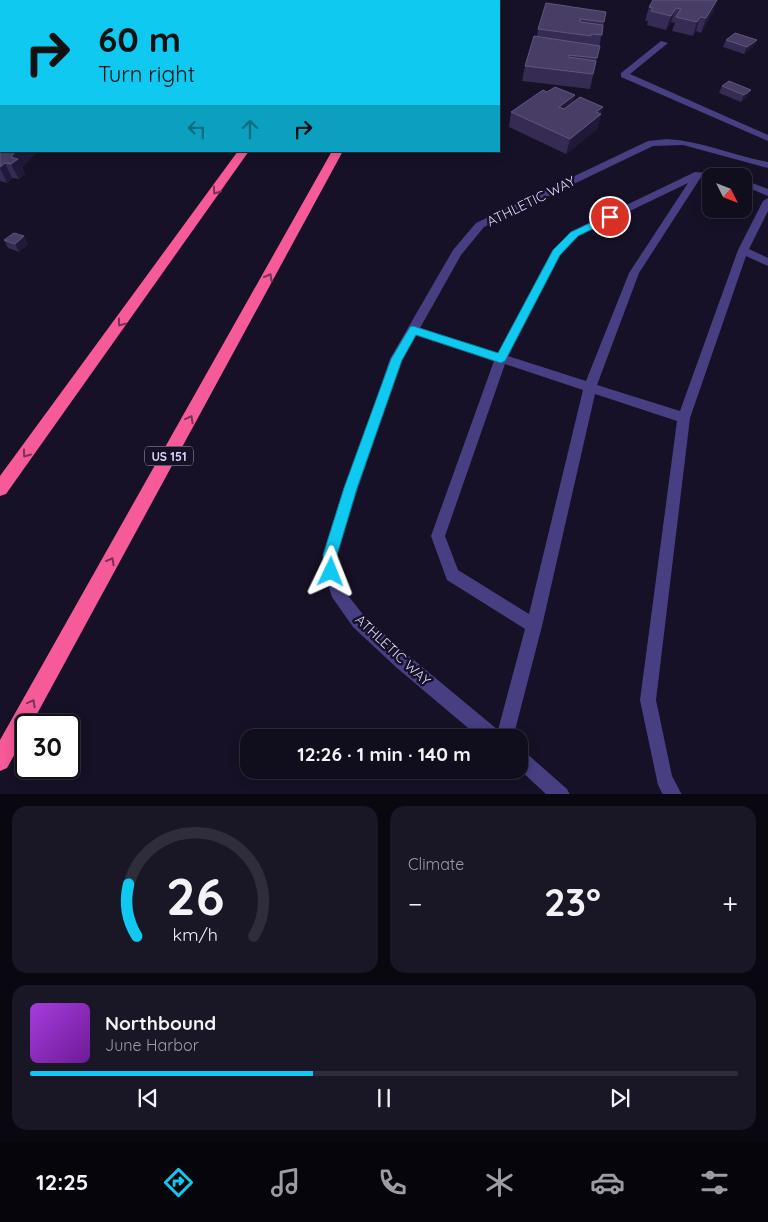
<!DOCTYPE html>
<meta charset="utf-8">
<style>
:root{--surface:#100d1c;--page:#191625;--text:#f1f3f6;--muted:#9c9ca3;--line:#302d3b;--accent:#0fc9f1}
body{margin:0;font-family:Quicksand,sans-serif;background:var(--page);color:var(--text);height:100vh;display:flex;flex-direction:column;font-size:19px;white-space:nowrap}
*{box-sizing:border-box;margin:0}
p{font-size:16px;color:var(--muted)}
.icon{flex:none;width:28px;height:28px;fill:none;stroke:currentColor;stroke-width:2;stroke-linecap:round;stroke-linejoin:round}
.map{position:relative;height:794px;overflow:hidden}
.drawer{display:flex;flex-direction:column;gap:12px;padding:12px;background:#09070f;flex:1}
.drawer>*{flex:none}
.top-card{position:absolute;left:0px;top:0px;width:500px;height:152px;box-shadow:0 2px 12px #0003,0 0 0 1px var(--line);background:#0fc9f1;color:#111;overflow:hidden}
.needle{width:32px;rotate:132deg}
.fabs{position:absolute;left:702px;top:168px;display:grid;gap:10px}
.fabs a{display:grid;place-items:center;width:50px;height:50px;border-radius:10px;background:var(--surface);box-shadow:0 2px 12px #0003,0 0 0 1px var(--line);font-size:25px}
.speed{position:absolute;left:15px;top:714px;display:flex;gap:10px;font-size:25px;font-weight:700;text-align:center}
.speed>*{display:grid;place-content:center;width:65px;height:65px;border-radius:50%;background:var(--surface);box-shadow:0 2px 12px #0003,0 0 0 1px var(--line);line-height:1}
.speed .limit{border:2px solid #111;border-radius:8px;background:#fff;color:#111}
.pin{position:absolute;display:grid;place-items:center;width:42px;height:42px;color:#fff;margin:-21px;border:2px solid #fff;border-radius:50%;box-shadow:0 1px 5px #0007}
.me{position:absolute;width:55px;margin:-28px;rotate:2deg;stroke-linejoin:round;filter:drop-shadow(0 0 4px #0008)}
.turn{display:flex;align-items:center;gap:18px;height:105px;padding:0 15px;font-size:22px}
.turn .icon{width:65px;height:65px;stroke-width:2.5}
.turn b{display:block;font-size:35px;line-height:42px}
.lanes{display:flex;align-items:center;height:48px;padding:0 15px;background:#0003;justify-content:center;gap:25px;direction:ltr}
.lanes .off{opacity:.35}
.big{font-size:38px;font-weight:700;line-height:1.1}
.drawer .tile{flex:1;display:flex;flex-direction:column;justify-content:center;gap:8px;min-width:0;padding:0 18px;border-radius:15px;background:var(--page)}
.drawer .dial{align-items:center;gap:0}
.dial svg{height:130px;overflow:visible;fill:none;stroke:var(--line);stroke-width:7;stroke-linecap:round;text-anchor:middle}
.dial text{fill:var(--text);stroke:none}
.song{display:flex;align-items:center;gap:15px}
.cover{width:60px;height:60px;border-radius:8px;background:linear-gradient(135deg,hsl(280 70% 55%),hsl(280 70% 35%))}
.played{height:5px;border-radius:2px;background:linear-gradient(90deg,var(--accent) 40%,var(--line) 40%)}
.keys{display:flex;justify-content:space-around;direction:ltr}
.heat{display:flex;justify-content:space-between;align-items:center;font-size:28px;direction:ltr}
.drawer .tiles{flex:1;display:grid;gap:12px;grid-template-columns:1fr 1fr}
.tile:last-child{grid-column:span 2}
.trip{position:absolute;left:240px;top:729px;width:288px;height:50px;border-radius:15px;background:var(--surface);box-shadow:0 2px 12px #0003,0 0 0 1px var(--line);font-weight:700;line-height:50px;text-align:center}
.tabs{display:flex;height:80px;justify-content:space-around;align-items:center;background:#06050b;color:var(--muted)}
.tabs .icon{width:35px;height:35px}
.tabs .on{color:var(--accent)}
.tabs b{font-size:22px;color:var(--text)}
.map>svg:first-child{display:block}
</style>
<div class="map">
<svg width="768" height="795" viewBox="0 0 768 795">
<rect width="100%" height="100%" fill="#161126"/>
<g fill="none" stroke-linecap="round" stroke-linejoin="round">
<g fill="#473f82" fill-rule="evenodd">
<rect x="0" y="15" width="1" height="4"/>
<path d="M 661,41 L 668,43 L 630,74 L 768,135 L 768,141 L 621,77 L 621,73 Z"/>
<path d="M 667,139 C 703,141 734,156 768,162 L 768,168 L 683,145 L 653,146 L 484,227 L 461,255 L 420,328 L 498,353 L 551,253 L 570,232 L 695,172 L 726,174 L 728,176 L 701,177 L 639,273 L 597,385 L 680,411 L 738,250 L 763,201 L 768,198 L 768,211 L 749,249 L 768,258 L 768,266 L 746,256 L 690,418 L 656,700 L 672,776 L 682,795 L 663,795 L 658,785 L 640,700 L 677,421 L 595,394 L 542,626 L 513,738 L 480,738 L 397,668 L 353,627 L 332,597 L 324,572 L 323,555 L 390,359 L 453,250 L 476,223 L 648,141 ZM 688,183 L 629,273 L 586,381 L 508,356 L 560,255 L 578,236 ZM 416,335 L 494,361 L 431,536 L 447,580 L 525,629 L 498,730 L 409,656 L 365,617 L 346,593 L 338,572 L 337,555 L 358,488 L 402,359 ZM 505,364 L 583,390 L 529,614 L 458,570 L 445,536 Z"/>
<path d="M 744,180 L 768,189 L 768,196 L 744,186 Z"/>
<path d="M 519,749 L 525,752 L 567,789 L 570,795 L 547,795 L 519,769 Z"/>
</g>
<g fill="#f65a98" fill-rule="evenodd">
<path d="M 238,151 L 249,151 L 6,494 L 0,496 L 0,476 Z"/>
<path d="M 332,151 L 343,151 L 31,725 L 26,725 L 26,734 L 7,768 L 0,771 L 0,740 Z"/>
</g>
</g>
<g fill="#362b53">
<path d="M 653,0 L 713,12 L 701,33 L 696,31 L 693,36 L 672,31 L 675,23 L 671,22 L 666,30 L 647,25 L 648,21 L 645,21 L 649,7 Z"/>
<path d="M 606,12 L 597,58 L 590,89 L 522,81 L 525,66 L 537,36 L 538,29 Z"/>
<path d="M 726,40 L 757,40 L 753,47 L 744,54 L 723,47 Z"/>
<path d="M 722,86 L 751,90 L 747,97 L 741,102 L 719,93 Z"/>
<path d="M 547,92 L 575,95 L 573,102 L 601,114 L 597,129 L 566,154 L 509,127 L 511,112 Z"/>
<path d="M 0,122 L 25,174 L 19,179 L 12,178 L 7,183 L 0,181 Z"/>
<path d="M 24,236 L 28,244 L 19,252 L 8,248 L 4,240 Z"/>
</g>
<g fill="#211939">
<path d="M 176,0 L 191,0 L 190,1 L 174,1 Z"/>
<path d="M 718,0 L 713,12 L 701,33 L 706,18 Z"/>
<path d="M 676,8 L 671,22 L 666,30 L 671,16 Z"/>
<path d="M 700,17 L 696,31 L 693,36 L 697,22 Z"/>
<path d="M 757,40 L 753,47 L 744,54 L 747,47 Z"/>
<path d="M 751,90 L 747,97 L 741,102 L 744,95 Z"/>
<path d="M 575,95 L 571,110 L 556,121 L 559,107 Z"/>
<path d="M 603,107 L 597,129 L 566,154 L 570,139 L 596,112 Z"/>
<path d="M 16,151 L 38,151 L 22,168 L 25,174 L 19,179 L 11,164 L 11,157 Z"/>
<path d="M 5,163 L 12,178 L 7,183 L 0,168 Z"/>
<path d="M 24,236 L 28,244 L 19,252 L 15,244 Z"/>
</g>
<g fill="#483e65" stroke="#60567d">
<path d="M 144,0 L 176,0 L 174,1 L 143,1 Z"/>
<path d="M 653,0 L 717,0 L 706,18 L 700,17 L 697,22 L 676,17 L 681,9 L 676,8 L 671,16 L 651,11 L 653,8 L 649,7 Z"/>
<path d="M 546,3 L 606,12 L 604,22 L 580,19 L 580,22 L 603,25 L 602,35 L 591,34 L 591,36 L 538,29 Z"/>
<path d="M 735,33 L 757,40 L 747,47 L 726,40 Z"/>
<path d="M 534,36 L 600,46 L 597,58 L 568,55 L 568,57 L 596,61 L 593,74 L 525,66 Z"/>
<path d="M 729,81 L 751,90 L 744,95 L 722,86 Z"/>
<path d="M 555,87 L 575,95 L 559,107 L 564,109 L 580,97 L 603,107 L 596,112 L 601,114 L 570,139 L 511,112 L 543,90 L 547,92 Z"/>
<path d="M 0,122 L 1,123 L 1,151 L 16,151 L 11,157 L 18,159 L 11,164 L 5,163 L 0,167 Z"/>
<path d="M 14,233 L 24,236 L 15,244 L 4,240 Z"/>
</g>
<defs><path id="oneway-chevron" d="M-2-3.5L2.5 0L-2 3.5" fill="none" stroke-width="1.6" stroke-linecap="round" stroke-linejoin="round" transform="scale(1.25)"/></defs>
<g stroke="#7b3259">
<use href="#oneway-chevron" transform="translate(216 191) rotate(126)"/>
<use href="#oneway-chevron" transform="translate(269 277) rotate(-61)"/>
<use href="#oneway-chevron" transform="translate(121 323) rotate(126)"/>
<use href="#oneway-chevron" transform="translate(190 419) rotate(-61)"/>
<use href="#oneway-chevron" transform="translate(26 454) rotate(126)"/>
<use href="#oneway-chevron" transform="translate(111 561) rotate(-61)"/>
<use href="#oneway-chevron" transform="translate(32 703) rotate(-61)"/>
</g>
<path fill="#0fc9f1" stroke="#0a839d" d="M 610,214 L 613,215 L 613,219 L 578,236 L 560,255 L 505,361 L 501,363 L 416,335 L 402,360 L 357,488 L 337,555 L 338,572 L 336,577 L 331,579 L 326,577 L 323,555 L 344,488 L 391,359 L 410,327 L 413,326 L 498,353 L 553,250 L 571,232 Z"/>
<g text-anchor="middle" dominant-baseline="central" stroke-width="5" stroke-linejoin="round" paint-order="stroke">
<rect fill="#161126" stroke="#a39cbc" stroke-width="1" x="145" y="446.5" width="48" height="19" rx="4"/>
<g font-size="12" font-weight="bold" fill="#dfd8fd">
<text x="169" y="456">US 151</text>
</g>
<g font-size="14" fill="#dfd8fd" stroke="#161126">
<text transform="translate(531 201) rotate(-26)">ATHLETIC WAY</text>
<text transform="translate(393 650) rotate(43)">ATHLETIC WAY</text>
</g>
</g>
</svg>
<div class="fabs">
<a><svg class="needle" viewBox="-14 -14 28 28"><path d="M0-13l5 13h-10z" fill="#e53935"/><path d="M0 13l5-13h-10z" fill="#9c9ca3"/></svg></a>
</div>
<div class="speed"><div class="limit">30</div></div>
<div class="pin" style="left:610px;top:217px;background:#d93025"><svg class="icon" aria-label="arrive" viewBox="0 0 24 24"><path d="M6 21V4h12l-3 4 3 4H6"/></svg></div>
<svg class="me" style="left:331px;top:572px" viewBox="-20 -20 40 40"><path d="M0-17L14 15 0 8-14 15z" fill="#0fc9f1" stroke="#fff" stroke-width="4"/></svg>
<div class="trip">12:26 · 1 min · 140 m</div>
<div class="top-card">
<div class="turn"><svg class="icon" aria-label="right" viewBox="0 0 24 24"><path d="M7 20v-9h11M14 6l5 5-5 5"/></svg><div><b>60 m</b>Turn right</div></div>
<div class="lanes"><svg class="icon off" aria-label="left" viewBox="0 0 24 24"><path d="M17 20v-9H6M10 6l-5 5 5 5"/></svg><svg class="icon off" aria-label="ahead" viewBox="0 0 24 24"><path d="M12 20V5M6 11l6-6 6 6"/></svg><svg class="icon" aria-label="right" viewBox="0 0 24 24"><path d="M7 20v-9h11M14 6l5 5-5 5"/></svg></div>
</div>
</div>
<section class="drawer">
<div class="tiles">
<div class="tile dial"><svg viewBox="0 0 100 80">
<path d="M14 69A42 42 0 1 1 86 69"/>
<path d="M14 69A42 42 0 0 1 9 37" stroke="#0fc9f1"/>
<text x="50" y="56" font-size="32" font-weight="700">26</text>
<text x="50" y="72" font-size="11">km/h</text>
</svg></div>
<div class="tile"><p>Climate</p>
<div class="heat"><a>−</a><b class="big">23°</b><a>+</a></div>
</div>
<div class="tile">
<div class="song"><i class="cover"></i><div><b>Northbound</b><p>June Harbor</p></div></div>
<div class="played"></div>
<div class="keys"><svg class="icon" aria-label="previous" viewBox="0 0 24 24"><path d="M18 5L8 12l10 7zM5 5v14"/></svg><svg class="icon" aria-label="pause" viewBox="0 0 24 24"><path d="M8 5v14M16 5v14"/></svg><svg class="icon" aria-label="next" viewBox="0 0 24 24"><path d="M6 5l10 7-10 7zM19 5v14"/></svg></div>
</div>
</div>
</section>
<nav class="tabs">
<b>12:25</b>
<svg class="icon on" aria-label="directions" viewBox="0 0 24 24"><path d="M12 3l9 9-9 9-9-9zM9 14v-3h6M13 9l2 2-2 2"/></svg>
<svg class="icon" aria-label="music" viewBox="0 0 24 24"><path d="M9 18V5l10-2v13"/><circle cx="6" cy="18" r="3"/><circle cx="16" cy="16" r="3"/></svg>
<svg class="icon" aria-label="phone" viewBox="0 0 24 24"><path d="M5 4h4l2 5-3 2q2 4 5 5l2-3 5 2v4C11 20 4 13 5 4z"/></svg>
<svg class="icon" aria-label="climate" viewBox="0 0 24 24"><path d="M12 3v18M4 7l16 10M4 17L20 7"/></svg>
<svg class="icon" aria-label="car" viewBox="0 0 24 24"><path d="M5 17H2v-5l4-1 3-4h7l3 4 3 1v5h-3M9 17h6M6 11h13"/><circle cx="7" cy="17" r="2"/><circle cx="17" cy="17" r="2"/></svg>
<svg class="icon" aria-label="filters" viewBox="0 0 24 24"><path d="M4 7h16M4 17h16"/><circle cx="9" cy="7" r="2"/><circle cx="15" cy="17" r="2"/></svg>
</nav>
